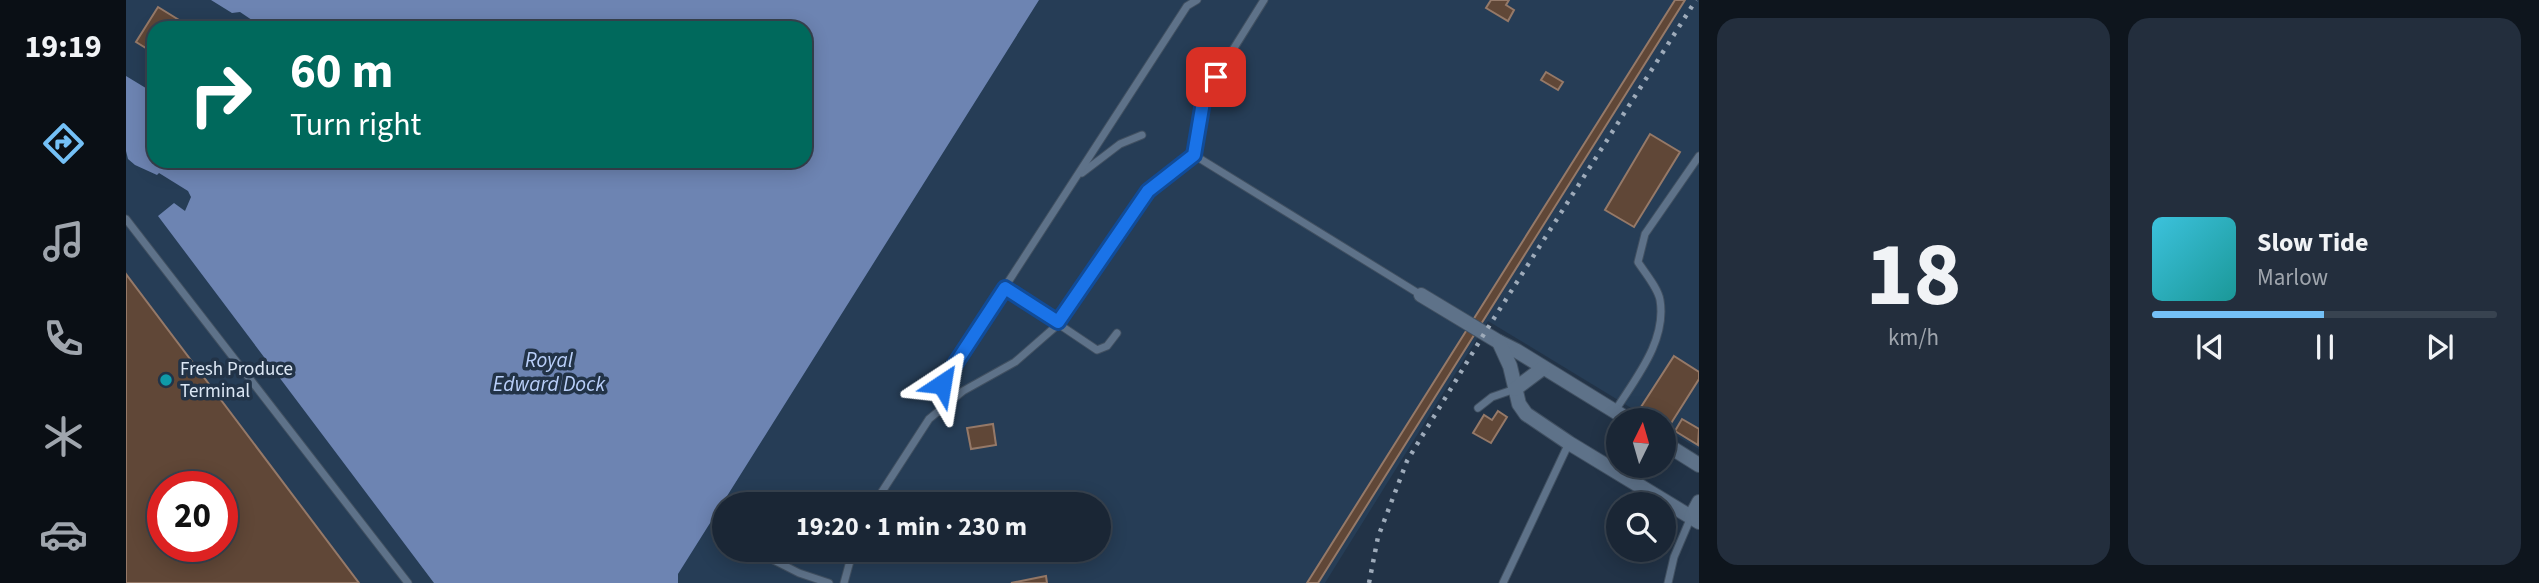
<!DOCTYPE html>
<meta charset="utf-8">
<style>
:root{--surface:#1a2635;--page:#232e3d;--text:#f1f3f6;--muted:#9fa5ad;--line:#384350;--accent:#74c0f6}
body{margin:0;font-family:"Source Sans 3",sans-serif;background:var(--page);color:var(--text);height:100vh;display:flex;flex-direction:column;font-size:26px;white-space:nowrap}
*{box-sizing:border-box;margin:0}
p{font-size:23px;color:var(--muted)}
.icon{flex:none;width:38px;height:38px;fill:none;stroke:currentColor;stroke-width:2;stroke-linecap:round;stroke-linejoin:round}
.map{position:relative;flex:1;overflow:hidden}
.sheet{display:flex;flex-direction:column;gap:18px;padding:18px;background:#0e151d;width:840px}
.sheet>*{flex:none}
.hud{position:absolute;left:21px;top:21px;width:665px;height:147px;border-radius:21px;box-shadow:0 4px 18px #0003,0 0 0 2px var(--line);background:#00695c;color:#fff;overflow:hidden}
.needle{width:46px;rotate:5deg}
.controls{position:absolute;left:1480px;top:408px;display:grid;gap:14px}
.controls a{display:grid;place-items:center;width:70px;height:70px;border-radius:50%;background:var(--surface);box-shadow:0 4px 18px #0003,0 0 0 2px var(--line);font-size:35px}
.speed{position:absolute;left:21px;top:471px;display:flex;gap:14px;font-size:35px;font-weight:700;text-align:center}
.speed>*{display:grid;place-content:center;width:91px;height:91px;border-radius:50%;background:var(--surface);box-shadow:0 4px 18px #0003,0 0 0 2px var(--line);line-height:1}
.speed .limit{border:10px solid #d22;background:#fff;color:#111}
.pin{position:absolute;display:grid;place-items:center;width:60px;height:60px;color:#fff;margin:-30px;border-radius:14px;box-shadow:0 4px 10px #0006}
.me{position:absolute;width:77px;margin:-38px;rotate:33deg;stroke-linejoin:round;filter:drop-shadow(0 0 5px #0008)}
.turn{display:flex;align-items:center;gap:24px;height:147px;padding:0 28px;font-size:32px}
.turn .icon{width:91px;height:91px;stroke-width:2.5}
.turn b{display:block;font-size:49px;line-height:60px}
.sheet .widget{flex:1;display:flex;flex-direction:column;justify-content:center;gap:10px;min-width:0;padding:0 24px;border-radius:21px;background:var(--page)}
.sheet .dial{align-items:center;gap:0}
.dial b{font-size:91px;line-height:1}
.song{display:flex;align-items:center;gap:21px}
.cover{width:84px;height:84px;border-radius:10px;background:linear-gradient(135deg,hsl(190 70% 55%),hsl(180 70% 35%))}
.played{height:7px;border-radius:4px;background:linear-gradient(90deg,var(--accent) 50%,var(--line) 50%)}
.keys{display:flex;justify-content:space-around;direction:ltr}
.sheet .tiles{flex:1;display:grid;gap:18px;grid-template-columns:repeat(2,1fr)}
.trip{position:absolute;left:586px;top:492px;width:399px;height:70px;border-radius:35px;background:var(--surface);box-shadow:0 4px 18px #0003,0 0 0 2px var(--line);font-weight:700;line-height:70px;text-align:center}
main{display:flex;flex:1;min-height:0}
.tab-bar{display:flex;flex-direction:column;width:126px;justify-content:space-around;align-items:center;background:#0a0f15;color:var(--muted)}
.tab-bar .icon{width:49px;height:49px}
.tab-bar .current{color:var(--accent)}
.tab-bar b{font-size:32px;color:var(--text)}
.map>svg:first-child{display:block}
</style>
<main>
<nav class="tab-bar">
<b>19:19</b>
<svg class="icon current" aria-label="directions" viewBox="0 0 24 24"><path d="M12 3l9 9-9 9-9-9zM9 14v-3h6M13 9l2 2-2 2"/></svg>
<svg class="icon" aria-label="music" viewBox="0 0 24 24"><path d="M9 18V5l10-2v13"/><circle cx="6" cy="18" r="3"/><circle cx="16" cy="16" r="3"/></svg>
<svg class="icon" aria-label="phone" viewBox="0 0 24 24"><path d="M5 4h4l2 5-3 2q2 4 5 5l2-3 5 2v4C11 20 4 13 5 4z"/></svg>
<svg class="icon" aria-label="climate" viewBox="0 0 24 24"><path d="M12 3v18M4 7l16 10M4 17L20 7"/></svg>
<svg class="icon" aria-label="car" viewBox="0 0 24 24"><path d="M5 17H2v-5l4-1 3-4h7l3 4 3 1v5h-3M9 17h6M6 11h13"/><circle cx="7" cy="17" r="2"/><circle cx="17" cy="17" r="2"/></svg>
</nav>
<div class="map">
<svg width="1573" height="583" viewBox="0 0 1573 583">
<rect width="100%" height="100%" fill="#223347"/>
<path fill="#263d56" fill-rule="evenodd" d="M 0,0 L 1573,0 L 1573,449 L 1538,428 L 1538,420 L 1525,420 L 1362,321 L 1199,583 L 0,583 ZM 28,28 L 679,28 L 679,161 L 28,161 ZM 37,486 L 96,486 L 96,546 L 37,546 ZM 598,504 L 973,504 L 973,550 L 598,550 Z"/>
<path fill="#6d84b2" d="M 85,0 L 913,0 L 552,574 L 552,583 L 308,583 L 32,216 L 48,203 L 59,211 L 65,197 L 62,191 L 33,173 L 31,175 L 9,165 L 2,159 L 0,151 L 0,76 L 28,93 L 28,161 L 679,161 L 679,28 L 138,28 L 114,12 L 106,13 Z"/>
<g fill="#604737" stroke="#957968" stroke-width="2" fill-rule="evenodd">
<path d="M 1365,0 L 1383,0 L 1380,5 L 1388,10 L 1382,21 L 1360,8 Z"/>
<path d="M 1549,0 L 1559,0 L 1192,583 L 1181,583 Z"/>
<path d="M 32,7 L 66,28 L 28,28 L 28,53 L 10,42 Z"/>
<path d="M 1420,72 L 1437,82 L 1432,90 L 1415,80 Z"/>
<path d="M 1524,134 L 1554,152 L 1508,227 L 1479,210 Z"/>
<path d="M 0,274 L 233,583 L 0,583 ZM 37,486 L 96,486 L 96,546 L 37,546 Z"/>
<path d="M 1548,356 L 1573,372 L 1573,379 L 1544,425 L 1515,407 Z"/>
<path d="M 1372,411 L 1381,417 L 1365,443 L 1347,433 L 1358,415 L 1366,420 Z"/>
<path d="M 1556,419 L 1573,429 L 1572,445 L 1549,431 Z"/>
<path d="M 867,424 L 870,445 L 845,449 L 841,428 Z"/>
<path d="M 920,576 L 921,583 L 885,583 Z"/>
</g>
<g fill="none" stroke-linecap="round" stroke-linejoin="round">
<g stroke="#415061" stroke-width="9">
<g id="service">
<path d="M 1068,155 L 1078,96 L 1138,0"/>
<path d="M 956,173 L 994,144 L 1016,135"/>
<path d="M 0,219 L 282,583"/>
<path d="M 879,288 L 971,350 L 981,346 L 991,333"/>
<path d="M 816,384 L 1061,6 L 1071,0"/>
<path d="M 1352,408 L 1366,397 L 1389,389"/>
<path d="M 1489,411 C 1509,379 1541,341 1534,300 C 1532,288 1519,273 1512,262 L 1519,234 L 1573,156"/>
<path d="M 748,504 L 803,419 L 837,391 L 889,362 L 928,328 L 1022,191 L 1068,155 L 1295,295"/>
<path d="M 628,550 L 673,573 L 703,583"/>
<path d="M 718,583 L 727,550"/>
<path d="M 1377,583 L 1443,443"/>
<path d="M 1542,583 L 1548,557 L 1565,517"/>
</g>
</g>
<g stroke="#415061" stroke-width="16">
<g id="minor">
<path d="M 1295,295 L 1373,342 L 1391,351 L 1503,420"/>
<path d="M 1373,342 L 1384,366 L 1393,404 L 1400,414 L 1443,443 L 1573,522"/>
<path d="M 1389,389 L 1417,368"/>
<path d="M 1538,443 L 1573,465"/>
<path d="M 1565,517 L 1573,502"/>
</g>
</g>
<use href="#service" stroke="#5e7289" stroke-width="7"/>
<use href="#minor" stroke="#5e7289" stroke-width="14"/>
<path stroke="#9eabba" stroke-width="4.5" stroke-dasharray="3.5 7" stroke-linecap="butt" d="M 1243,583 L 1252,537 L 1281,461 L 1358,334 L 1570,0"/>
</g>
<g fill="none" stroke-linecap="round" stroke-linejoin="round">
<g stroke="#114b97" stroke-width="18">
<path id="route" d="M 816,384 L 879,288 L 932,322 L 1022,191 L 1068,155 L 1078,96 L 1090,77"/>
</g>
<use href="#route" stroke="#1a73e8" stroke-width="12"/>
</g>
<circle fill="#0f9aa8" stroke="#223347" stroke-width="2.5" cx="40" cy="380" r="7"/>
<g text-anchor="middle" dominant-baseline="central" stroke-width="7" stroke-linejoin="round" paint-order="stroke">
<g font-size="19" fill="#dce7f4" stroke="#223347" text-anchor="start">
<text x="54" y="369">Fresh Produce<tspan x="54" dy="22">Terminal</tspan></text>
</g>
<g font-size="21" font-style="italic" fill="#b9cff9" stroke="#223347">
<text x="423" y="360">Royal<tspan x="423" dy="24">Edward Dock</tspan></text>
</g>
</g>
</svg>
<div class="controls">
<a><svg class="needle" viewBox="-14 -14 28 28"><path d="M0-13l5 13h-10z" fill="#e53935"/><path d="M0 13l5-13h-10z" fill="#9fa5ad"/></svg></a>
<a><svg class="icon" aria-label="search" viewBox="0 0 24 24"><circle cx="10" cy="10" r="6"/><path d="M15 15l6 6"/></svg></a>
</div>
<div class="speed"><div class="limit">20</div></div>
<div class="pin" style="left:1090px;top:77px;background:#d93025"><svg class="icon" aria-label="arrive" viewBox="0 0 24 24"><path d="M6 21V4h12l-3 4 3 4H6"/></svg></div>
<svg class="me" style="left:816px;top:384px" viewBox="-20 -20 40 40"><path d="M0-17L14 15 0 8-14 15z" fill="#1a73e8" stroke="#fff" stroke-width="4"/></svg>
<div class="trip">19:20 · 1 min · 230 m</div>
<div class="hud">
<div class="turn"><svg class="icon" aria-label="right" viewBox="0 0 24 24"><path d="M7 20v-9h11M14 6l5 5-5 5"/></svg><div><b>60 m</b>Turn right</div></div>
</div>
</div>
<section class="sheet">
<div class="tiles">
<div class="widget dial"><b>18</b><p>km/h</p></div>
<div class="widget">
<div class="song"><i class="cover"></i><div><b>Slow Tide</b><p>Marlow</p></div></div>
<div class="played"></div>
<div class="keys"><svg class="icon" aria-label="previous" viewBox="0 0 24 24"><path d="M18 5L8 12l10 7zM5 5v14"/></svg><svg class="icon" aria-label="pause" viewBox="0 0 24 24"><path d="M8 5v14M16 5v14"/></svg><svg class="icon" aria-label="next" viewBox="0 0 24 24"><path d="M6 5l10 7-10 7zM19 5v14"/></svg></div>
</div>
</div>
</section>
</main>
